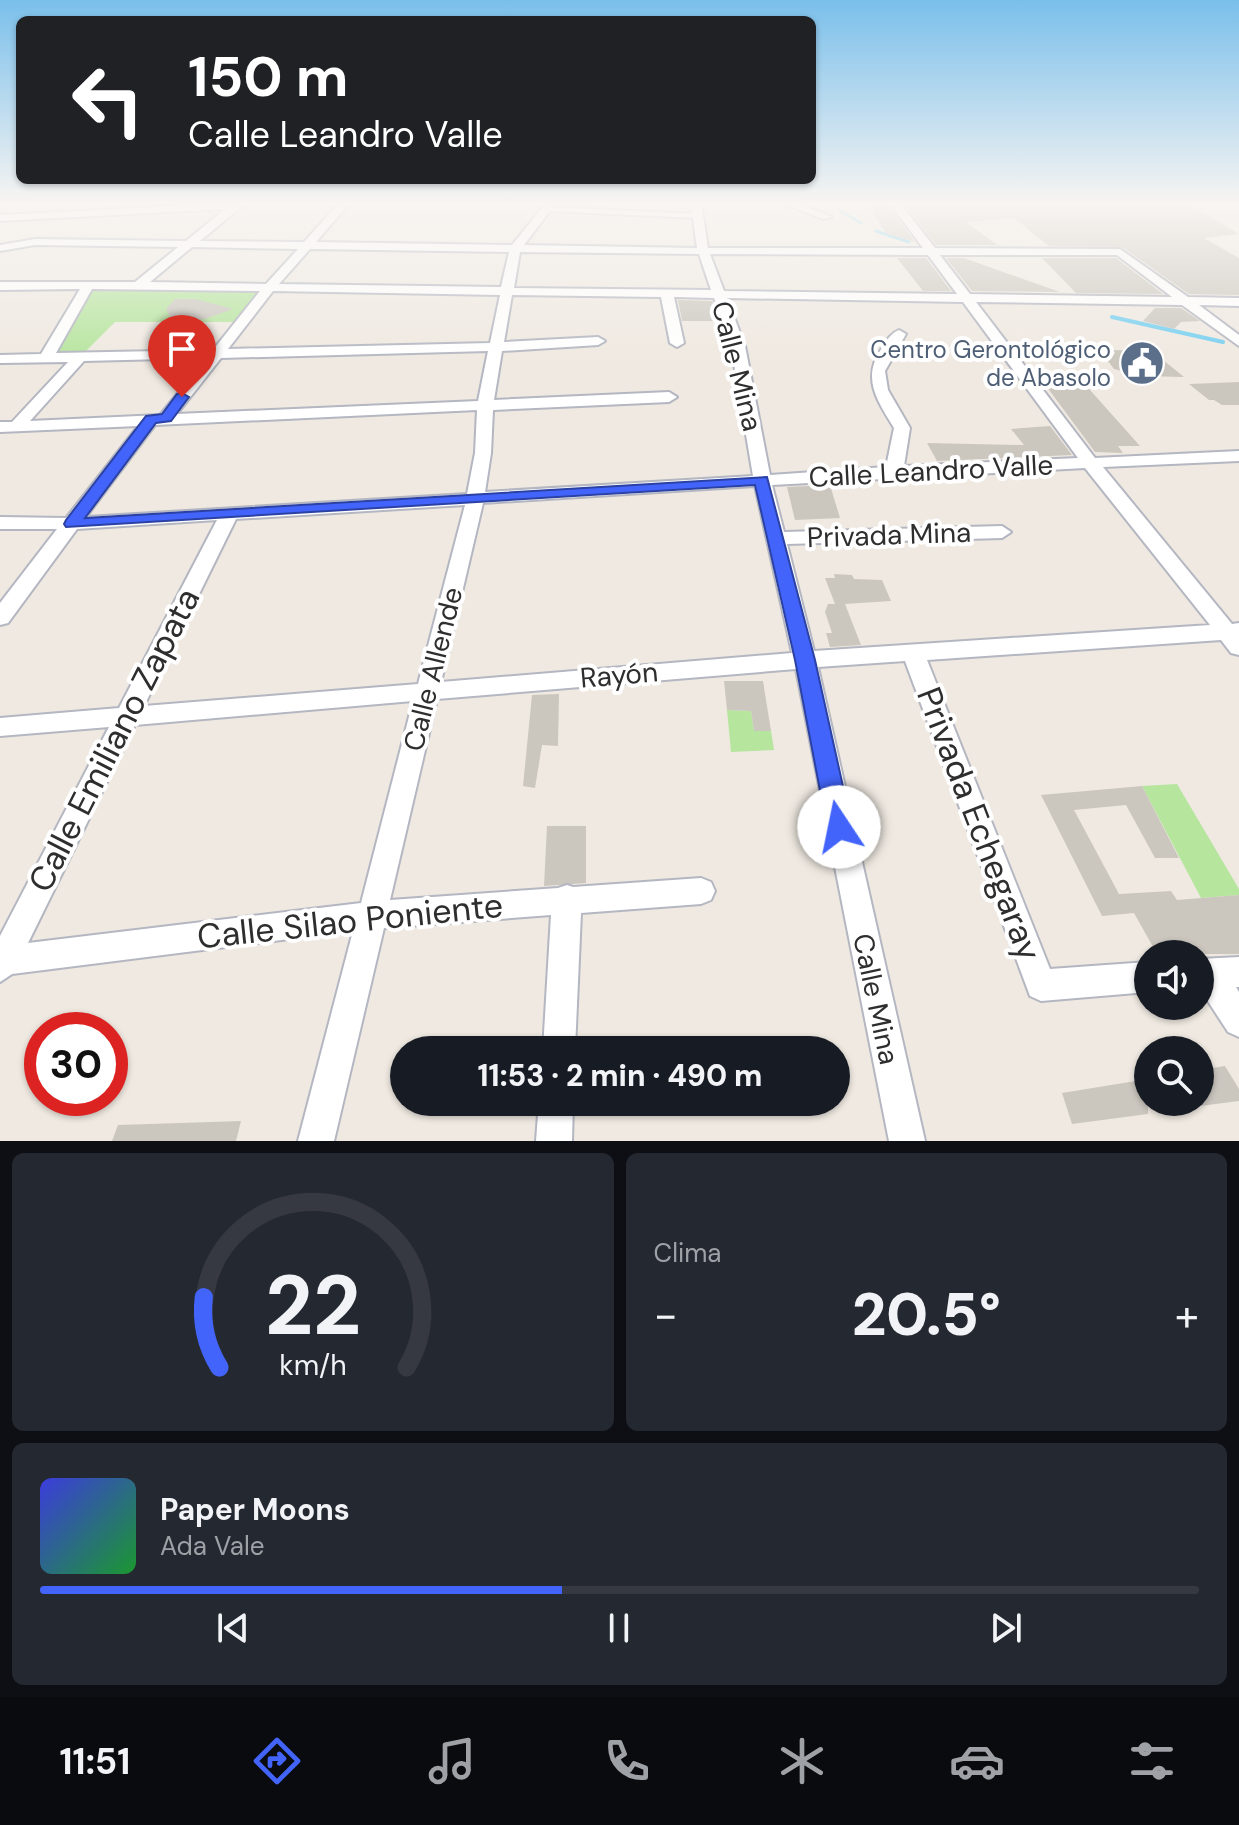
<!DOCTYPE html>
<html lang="es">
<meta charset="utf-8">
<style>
:root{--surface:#171b24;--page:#242831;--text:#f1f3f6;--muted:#9ea1a6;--line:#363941;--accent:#4264fb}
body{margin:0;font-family:"DM Sans",sans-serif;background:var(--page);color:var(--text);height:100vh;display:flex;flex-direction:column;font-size:30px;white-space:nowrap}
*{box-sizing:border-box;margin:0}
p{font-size:26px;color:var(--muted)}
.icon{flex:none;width:44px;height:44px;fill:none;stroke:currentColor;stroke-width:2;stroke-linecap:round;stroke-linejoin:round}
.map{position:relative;height:1141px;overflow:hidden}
.panel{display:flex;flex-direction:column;gap:12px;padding:12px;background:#0d0f14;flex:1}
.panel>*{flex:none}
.top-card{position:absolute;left:16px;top:16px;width:800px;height:168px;border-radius:12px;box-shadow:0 2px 6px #0004;background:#202124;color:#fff;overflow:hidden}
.tools{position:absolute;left:1134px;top:940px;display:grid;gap:16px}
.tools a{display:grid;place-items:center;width:80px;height:80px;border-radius:50%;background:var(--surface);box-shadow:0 2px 6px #0004;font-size:40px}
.speed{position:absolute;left:24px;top:1012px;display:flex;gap:16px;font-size:40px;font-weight:700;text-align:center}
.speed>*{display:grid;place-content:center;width:104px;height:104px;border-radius:50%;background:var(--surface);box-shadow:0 2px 6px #0004;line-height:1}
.speed .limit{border:12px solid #d22;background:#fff;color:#111}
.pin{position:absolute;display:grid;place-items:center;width:68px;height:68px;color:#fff;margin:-82px -34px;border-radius:50% 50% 50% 0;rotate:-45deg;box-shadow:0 0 8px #0007}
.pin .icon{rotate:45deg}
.me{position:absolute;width:88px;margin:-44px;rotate:349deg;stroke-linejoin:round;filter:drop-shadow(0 0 6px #0008)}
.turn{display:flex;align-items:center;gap:28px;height:168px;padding:0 40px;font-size:36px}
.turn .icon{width:104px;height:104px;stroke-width:2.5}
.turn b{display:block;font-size:56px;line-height:68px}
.big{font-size:60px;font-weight:800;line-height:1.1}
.panel .widget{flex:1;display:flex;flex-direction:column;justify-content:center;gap:12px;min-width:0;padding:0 28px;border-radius:12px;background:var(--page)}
.panel .dial{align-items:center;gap:0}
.dial svg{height:208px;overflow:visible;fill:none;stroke:var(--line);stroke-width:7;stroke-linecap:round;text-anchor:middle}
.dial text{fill:var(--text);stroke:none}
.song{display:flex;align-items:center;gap:24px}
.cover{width:96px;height:96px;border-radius:12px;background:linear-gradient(135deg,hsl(240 70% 55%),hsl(130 70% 35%))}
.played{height:8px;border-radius:4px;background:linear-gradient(90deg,var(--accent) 45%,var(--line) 45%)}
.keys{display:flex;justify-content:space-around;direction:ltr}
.heat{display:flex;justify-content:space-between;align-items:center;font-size:44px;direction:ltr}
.panel .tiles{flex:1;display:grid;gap:12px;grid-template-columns:1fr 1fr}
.widget:last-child{grid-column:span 2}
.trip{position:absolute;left:390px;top:1036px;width:460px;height:80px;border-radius:40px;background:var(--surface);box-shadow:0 2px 6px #0004;font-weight:800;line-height:80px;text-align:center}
.tab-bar{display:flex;height:128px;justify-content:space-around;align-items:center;background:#090b0e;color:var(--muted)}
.tab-bar .icon{width:56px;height:56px}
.tab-bar .on{color:var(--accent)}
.tab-bar b{font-size:36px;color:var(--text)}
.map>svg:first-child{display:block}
</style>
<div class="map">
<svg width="1239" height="1141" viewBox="0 0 1239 1141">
<rect width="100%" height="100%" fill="#efe9e1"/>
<g fill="#b6e59e">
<path d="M 92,290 L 260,290 L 234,322 L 115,322 L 84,353 L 57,354 Z"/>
<path d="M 727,710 L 751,711 L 754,731 L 771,731 L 774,750 L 731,752 Z"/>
<path d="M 1177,784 L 1239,889 L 1239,895 L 1201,898 L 1142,786 Z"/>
</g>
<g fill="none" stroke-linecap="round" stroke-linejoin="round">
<g stroke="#75cff0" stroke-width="3">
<path d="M 839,210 L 861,223"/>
<path d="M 876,231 L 909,242"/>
</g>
<path stroke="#75cff0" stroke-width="4" d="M 1112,317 L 1223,342"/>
</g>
<g fill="#cbc7bf">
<path d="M 871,203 L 887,203 L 915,242 L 887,234 L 871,211 L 876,211 Z"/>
<path d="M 904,203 L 1187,203 L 1239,234 L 1204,238 L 1239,258 L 1239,295 L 1189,294 L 1122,247 L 1049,246 L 1014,218 L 966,222 L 997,245 L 936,245 Z"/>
<path d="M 897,258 L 926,258 L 951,291 L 923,291 Z"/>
<path d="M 946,258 L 964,258 L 1060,292 L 972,291 Z"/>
<path d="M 1042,258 L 1116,258 L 1163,294 L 1076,293 Z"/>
<path d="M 175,299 L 196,299 L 233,309 L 205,319 L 181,322 L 171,318 L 166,309 Z"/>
<path d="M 678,300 L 712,301 L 719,321 L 682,321 Z"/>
<path d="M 1155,308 L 1181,308 L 1200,321 L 1181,322 L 1174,329 L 1143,321 Z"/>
<path d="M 1113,350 L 1152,351 L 1184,377 L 1143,376 L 1114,369 L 1108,361 L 1115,353 Z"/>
<path d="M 1065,378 L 1071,386 L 1091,386 L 1090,390 L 1140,446 L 1118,446 L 1123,453 L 1095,452 L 1041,379 Z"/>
<path d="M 1239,382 L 1239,405 L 1222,405 L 1214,400 L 1209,400 L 1189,384 Z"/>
<path d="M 1050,426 L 1072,455 L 937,461 L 927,443 L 1024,445 L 1011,429 Z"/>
<path d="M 830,485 L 840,518 L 795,520 L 787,487 Z"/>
<path d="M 834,574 L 852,575 L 854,579 L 882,580 L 891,601 L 845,604 L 861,645 L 830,647 L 826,633 L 832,633 L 825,612 L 828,604 L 835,604 L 825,578 L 835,578 Z"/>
<path d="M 724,681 L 763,681 L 771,731 L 754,731 L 751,711 L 727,710 Z"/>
<path d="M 559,694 L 558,746 L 542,745 L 535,788 L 523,786 L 532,695 Z"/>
<path d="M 1142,786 L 1179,858 L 1155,858 L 1126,805 L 1074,810 L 1119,894 L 1171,891 L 1177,900 L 1239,895 L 1239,954 L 1157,954 L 1134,913 L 1102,916 L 1041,795 Z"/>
<path d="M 547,826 L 586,826 L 586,883 L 544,886 Z"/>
<path d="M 1225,1066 L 1239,1089 L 1239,1101 L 1200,1106 L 1200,1070 Z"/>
<path d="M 1148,1079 L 1148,1114 L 1072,1124 L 1062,1093 Z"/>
<path d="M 241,1121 L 236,1141 L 112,1141 L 118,1125 Z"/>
</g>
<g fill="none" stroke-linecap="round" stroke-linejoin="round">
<g stroke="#b4b7c1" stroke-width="4">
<path id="pedestrian" d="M 544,207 L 699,214 L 703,216 L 699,218 L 547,211 Z"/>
</g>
<g stroke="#b4b7c1" stroke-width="4">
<g id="minor">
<path d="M 237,203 L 240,208 L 200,241 L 304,242 L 339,203 L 350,203 L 316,242 L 512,245 L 546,203 L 556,203 L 524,245 L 697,248 L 691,203 L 701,203 L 708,248 L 923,248 L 890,203 L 900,203 L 935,248 L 1120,249 L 1188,297 L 1239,298 L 1239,306 L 1199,305 L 1239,335 L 1239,346 L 1182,305 L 976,302 L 1095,458 L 1239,451 L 1239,461 L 1103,467 L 1232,624 L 1239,623 L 1239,655 L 1231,653 L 1221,640 L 927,660 L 1050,969 L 1148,962 L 1148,992 L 1041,1001 L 1030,996 L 905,661 L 818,667 L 925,1141 L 889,1141 L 796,669 L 437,699 L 390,900 L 558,888 L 567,885 L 573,887 L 701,878 L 711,882 L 715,891 L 711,900 L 701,904 L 581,913 L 575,1050 L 543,1050 L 551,915 L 384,928 L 334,1141 L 298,1141 L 353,931 L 12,974 L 0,982 L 0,936 L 109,727 L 0,736 L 0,718 L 119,708 L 217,520 L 77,529 L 8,623 L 0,625 L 0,603 L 57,529 L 0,529 L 0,517 L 66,518 L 138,426 L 0,432 L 0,422 L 12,422 L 68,362 L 0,363 L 0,355 L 41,354 L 80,289 L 0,290 L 0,282 L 135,282 L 178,247 L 35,245 L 0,251 L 0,245 L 35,239 L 186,241 L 225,209 L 0,221 L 0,215 ZM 192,247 L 298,249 L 266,284 L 150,282 ZM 310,249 L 509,252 L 501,287 L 279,284 ZM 520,252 L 699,254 L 711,290 L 514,288 ZM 710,254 L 928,255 L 957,294 L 724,291 ZM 940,255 L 1117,255 L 1172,297 L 970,294 ZM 92,289 L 260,291 L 213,350 L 56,353 ZM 273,291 L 500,295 L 490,343 L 228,349 ZM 512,295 L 661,297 L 670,343 L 677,347 L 684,343 L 674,297 L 714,298 L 731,346 L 753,476 L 485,492 L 491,453 L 493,410 L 669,402 L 677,397 L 669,392 L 494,400 L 502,351 L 598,345 L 605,341 L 598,337 L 504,342 ZM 727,298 L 963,302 L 1078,458 L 904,466 L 910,428 L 888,390 L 885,371 L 906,334 L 899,330 C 891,333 887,340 882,348 C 861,378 877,400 894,428 L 886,467 L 770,475 L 745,346 ZM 488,351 L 478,401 L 177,414 L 221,358 ZM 206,358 L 160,415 L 30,421 L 84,361 ZM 477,410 L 475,453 L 467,494 L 86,517 L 155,425 ZM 1085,468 L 1210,625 L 814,651 L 787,544 L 1002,538 L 1011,532 L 1002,526 L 784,532 L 772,485 ZM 755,486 L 792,653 L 441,682 L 483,503 ZM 465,505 L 418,684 L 144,706 L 236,519 ZM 413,701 L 361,903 L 28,943 L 135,725 Z"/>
<path d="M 782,203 L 797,203 L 832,217 L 823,219 Z"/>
<path d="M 1239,957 L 1239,987 L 1236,987 L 1239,992 L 1239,1037 L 1228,1032 L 1200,989 L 1200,959 Z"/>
<path d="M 539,1102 L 573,1102 L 572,1141 L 536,1141 Z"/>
</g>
</g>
<use href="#pedestrian" fill="#fff" fill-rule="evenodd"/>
<use href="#minor" fill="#fff" fill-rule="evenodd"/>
</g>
<linearGradient id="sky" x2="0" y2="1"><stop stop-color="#7abfeb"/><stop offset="0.56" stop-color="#f8f5f2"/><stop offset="1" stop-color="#f8f5f2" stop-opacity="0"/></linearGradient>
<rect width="1239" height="363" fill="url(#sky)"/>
<path fill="#4264fb" stroke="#2b41a3" stroke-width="2" d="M 182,393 L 189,397 L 171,421 L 156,423 L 85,518 L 767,477 L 815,660 L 852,827 L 848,835 L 839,838 L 831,835 L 827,827 L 795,660 L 755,485 L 66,527 L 64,524 L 66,520 L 146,416 L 162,414 L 177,394 Z"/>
<defs>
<g id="civic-disc" transform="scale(2.3)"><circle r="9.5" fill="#5c6f8a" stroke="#fff"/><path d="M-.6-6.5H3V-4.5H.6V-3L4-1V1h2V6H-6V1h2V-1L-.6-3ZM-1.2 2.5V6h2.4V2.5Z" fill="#fff"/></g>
</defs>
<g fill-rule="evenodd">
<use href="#civic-disc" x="1142" y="363"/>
</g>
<g text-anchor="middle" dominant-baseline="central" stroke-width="8" stroke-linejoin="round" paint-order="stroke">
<g font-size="24" fill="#4e5e75" stroke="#fff" text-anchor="end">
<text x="1111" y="349">Centro Gerontológico<tspan x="1111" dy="28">de Abasolo</tspan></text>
</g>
<g font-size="28" fill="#2e2e2e" stroke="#fff">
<text transform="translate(737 366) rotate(76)">Calle Mina</text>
<text transform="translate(931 471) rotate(-3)">Calle Leandro Valle</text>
<text transform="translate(889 535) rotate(-2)">Privada Mina</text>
<text transform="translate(433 669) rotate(-76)">Calle Allende</text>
<text transform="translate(619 675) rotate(-5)">Rayón</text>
<text transform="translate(876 999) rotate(78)">Calle Mina</text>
</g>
<g font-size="34" fill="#2e2e2e" stroke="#fff">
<text transform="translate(114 740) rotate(-63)">Calle Emiliano Zapata</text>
<text transform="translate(979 824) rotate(69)">Privada Echegaray</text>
<text transform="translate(350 921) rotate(-6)">Calle Silao Poniente</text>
</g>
</g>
</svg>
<div class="tools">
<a><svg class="icon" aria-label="sound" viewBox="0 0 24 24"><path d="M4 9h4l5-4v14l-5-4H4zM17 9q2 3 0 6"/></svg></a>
<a><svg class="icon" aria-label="search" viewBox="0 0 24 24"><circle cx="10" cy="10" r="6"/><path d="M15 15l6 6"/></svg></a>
</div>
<div class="speed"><div class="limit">30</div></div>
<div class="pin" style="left:182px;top:397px;background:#d93025"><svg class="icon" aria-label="arrive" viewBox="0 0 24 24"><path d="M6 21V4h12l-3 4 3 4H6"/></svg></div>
<svg class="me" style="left:839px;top:827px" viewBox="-20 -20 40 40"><circle r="19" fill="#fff"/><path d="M0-13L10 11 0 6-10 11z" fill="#4264fb"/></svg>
<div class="trip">11:53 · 2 min · 490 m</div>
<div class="top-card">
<div class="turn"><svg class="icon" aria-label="left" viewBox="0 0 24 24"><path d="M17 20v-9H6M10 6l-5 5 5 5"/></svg><div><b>150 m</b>Calle Leandro Valle</div></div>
</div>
</div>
<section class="panel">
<div class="tiles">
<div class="widget dial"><svg viewBox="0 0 100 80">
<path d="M14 69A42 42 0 1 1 86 69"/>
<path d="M14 69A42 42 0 0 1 8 42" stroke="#4264fb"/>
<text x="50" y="56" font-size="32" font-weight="700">22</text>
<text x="50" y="72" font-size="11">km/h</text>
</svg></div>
<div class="widget"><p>Clima</p>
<div class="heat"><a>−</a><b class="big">20.5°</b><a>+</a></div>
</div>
<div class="widget">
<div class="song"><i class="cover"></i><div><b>Paper Moons</b><p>Ada Vale</p></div></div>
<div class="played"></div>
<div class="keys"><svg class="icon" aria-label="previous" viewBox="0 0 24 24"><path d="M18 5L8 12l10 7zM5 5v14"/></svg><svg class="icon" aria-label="pause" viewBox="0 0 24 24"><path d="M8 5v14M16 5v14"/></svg><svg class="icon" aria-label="next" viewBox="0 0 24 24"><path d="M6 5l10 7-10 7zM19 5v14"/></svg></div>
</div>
</div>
</section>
<nav class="tab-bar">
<b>11:51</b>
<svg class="icon on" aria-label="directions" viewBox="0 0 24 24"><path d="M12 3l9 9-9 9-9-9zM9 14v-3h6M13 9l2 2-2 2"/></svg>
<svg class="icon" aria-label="music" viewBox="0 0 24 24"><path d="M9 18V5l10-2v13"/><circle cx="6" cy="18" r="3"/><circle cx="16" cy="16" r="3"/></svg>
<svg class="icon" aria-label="phone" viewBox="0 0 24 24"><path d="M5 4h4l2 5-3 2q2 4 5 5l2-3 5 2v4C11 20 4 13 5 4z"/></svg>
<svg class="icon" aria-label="climate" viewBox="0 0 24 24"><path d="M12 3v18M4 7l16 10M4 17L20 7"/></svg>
<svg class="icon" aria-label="car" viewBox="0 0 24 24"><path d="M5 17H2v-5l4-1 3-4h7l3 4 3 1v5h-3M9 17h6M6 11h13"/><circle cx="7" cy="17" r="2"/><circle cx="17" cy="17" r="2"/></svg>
<svg class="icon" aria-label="filters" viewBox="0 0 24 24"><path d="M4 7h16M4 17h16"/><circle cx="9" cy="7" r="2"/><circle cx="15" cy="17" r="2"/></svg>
</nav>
